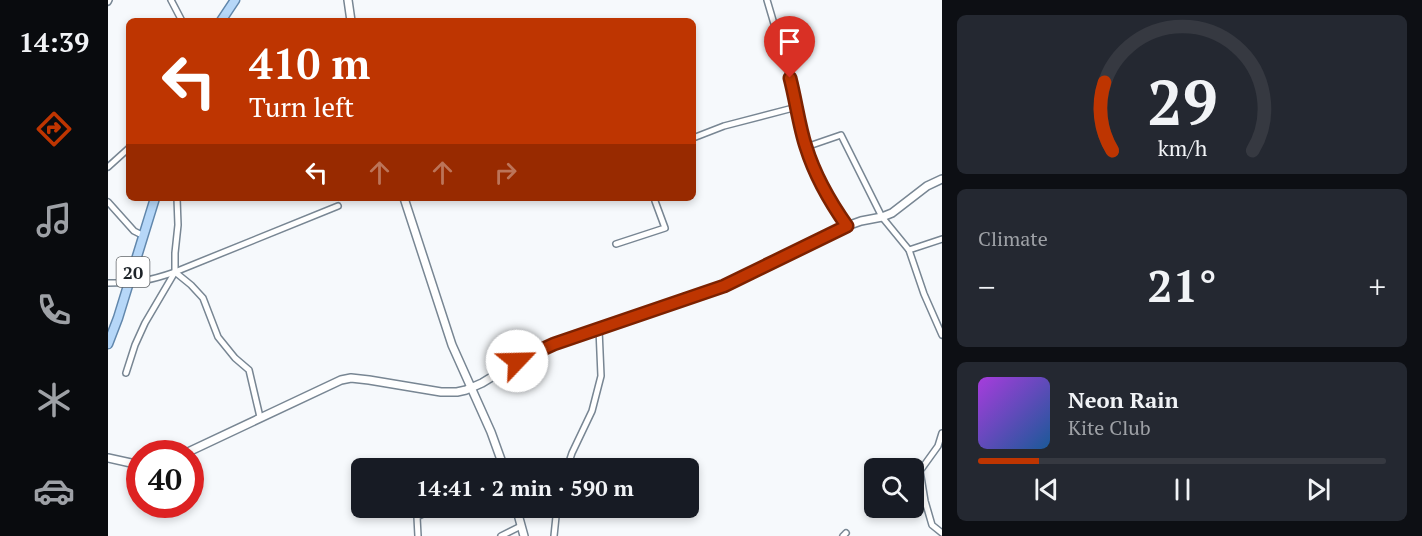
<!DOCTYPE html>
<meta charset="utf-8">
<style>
:root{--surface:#171b24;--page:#242831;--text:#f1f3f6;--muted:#9ea1a6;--line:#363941;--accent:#be3501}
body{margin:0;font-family:"PT Serif",serif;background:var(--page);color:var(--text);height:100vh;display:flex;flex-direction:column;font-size:22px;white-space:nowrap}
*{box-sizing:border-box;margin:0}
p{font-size:20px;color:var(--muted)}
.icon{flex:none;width:33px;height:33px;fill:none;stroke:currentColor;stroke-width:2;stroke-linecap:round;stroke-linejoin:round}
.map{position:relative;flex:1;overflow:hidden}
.panel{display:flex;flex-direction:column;gap:15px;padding:15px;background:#0d0f14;width:480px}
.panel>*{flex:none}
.top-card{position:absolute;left:18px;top:18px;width:570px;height:183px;border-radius:9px;box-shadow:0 3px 9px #0003;background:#be3501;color:#fff;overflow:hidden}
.tools{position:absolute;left:756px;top:458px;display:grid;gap:12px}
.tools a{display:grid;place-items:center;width:60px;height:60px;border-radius:9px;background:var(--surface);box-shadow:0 3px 9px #0003;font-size:30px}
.speed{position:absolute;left:18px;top:440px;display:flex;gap:12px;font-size:30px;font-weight:700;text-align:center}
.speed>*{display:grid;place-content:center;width:78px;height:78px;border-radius:50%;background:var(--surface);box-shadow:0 3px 9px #0003;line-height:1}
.speed .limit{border:9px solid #d22;background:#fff;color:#111}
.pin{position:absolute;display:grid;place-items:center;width:51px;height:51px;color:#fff;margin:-62px -26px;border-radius:50% 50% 50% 0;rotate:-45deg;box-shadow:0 0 6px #0007}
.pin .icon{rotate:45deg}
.me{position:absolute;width:66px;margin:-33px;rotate:66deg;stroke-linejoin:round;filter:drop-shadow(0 0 4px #0008)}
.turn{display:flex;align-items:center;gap:21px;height:126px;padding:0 24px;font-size:27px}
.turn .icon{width:78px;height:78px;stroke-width:2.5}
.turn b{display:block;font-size:42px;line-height:51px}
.lanes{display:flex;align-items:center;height:57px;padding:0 24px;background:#0003;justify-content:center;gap:30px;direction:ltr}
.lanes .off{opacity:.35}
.big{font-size:45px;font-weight:800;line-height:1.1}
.panel .tile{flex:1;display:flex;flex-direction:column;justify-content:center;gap:9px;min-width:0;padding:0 21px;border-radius:9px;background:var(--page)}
.panel .dial{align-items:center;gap:0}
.dial svg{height:156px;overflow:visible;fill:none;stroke:var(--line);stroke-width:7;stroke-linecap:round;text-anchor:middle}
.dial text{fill:var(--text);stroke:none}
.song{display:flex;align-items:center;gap:18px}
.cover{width:72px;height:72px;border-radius:9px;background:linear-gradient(135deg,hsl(280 70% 55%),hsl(210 70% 35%))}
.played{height:6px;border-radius:3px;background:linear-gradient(90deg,var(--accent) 15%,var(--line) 15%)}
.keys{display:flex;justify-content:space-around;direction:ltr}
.heat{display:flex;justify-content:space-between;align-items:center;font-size:33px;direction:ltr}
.trip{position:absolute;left:243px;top:458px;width:348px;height:60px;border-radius:9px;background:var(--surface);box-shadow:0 3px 9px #0003;font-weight:800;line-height:60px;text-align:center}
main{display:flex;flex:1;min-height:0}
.menu{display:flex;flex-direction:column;width:108px;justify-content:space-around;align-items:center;background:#090b0e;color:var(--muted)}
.menu .icon{width:42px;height:42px}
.menu .active{color:var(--accent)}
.menu b{font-size:27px;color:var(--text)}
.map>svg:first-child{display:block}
</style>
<main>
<nav class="menu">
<b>14:39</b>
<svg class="icon active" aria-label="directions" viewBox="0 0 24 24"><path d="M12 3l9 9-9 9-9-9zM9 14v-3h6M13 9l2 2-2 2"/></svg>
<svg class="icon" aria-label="music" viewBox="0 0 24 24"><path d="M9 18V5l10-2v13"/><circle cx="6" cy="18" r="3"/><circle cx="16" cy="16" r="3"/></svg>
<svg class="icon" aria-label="phone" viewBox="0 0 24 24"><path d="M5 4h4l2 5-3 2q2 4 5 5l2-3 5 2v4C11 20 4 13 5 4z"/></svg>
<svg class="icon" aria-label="climate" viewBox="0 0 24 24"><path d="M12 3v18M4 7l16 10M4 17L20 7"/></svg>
<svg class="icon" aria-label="car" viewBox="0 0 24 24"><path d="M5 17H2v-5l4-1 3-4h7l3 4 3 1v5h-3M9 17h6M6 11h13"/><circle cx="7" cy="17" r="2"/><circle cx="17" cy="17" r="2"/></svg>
</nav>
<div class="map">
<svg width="834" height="536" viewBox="0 0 834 536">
<rect width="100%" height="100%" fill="#f6f9fc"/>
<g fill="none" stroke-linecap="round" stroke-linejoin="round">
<g stroke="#788693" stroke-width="8">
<g id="minor">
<path d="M 63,0 L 74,21"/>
<path d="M 659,0 L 682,78 L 698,147 L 710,178 L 722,202 L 739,226"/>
<path d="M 0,2 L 1,0"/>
<path d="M 585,138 L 616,126 L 689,107"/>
<path d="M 698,147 L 733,135 L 774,217 L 801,250 L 816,294 L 834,335"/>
<path d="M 0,167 L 21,148"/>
<path d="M 0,202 L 26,231 L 36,236"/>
<path d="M 508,244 L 557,228 L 547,201 L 547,198"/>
<path d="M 801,250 L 834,239"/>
<path d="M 67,272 L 83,285 L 95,298 L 110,337 L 127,358 L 141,370 L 152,417"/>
<path d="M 0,283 C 28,283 41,281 67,272 L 230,206"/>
<path d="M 18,373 L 27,345 L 37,323 L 67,272 L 67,253 L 70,225 L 69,198"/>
<path d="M 834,433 L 830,446 L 812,471 L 817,501 L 824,525 L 834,533"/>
<path d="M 459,468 L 464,453 L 484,411 L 493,376 L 491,329"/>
<path d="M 310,536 L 309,517 L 330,507"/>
<path d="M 393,536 L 413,526"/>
<path d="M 446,536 L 449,507"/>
<path d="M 735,536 L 738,533"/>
</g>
</g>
<g stroke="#788693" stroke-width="10">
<g id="tertiary">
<path d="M 240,0 L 243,21"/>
<path d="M 296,198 L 344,345 L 383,432 L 396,468"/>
<path d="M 78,453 L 233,380 L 243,378 L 261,380 L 333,392 L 349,392 L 358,390 L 374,383 L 418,356 L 446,344 L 616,286 L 739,226 L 753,221 L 774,217 L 784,213 L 819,186 L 834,179"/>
<path d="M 0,458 L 32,465"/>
<path d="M 408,507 L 416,536"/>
</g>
</g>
<g stroke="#6187ac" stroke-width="11">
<g id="primary">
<path d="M 113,21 L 127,0"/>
<path d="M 0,344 L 10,318 L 47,198"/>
</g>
</g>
<use href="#minor" stroke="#fff" stroke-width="5"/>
<use href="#tertiary" stroke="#fff" stroke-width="7"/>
<use href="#primary" stroke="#b6d7f8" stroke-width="8"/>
</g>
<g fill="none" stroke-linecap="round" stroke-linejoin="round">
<g stroke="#7c2201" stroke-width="15">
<path id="route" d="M 409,361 L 446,344 L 616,286 L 739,226 C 722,202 707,176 698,147 C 691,126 688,101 682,78"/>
</g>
<use href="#route" stroke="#be3501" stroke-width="10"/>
</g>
<g text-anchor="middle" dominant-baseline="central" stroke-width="5" stroke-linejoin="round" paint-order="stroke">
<rect fill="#fff" stroke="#616568" stroke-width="1.5" x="8.5" y="257" width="33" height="30" rx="4.5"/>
<g font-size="18" font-weight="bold" fill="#1d2328">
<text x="25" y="272">20</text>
</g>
</g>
</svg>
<div class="tools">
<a><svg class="icon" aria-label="search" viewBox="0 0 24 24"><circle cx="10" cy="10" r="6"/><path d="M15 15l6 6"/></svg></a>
</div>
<div class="speed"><div class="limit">40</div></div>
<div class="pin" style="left:682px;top:78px;background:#d93025"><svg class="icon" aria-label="arrive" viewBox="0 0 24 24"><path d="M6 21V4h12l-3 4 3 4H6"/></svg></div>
<svg class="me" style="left:409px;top:361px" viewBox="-20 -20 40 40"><circle r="19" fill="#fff"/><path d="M0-13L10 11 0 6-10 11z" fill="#be3501"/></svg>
<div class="trip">14:41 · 2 min · 590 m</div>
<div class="top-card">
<div class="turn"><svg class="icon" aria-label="left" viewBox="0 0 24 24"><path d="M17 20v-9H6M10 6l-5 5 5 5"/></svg><div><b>410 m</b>Turn left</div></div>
<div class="lanes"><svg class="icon" aria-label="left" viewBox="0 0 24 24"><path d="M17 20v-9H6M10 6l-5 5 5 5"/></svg><svg class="icon off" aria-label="ahead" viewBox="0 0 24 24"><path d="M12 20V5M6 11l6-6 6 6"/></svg><svg class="icon off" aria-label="ahead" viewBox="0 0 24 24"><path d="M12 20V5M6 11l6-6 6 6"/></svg><svg class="icon off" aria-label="right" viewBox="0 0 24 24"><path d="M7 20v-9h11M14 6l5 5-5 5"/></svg></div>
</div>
</div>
<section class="panel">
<div class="tile dial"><svg viewBox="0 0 100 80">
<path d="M14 69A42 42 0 1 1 86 69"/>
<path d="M14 69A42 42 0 0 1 10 34" stroke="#be3501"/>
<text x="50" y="56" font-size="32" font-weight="700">29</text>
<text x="50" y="72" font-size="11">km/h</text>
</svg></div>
<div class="tile"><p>Climate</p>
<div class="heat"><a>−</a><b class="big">21°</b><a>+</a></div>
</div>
<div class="tile">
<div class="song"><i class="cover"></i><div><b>Neon Rain</b><p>Kite Club</p></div></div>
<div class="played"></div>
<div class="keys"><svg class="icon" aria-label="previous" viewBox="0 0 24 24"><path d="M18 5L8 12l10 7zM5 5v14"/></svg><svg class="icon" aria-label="pause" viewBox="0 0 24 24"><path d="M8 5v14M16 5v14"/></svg><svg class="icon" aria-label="next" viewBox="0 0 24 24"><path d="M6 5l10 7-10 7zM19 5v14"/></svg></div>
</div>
</section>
</main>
